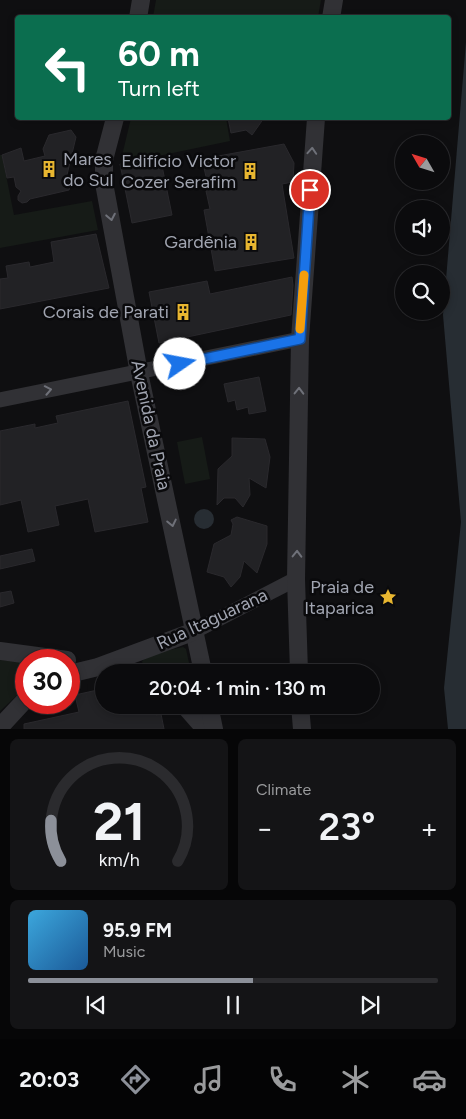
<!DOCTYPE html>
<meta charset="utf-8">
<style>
:root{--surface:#0b0b0d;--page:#141416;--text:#f1f3f6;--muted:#9a9b9d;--line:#2b2b2e;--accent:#8c9099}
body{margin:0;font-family:Figtree,sans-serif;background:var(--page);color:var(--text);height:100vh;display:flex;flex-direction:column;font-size:19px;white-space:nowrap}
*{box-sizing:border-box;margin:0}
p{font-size:16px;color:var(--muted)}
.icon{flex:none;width:28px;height:28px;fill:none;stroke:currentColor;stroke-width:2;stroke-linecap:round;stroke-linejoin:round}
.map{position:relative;height:729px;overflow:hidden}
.sheet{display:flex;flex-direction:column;gap:10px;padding:10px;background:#060607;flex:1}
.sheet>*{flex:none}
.top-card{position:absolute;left:15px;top:15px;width:436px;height:105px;border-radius:5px;box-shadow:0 2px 8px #0003,0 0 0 1px var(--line);background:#0b6e4f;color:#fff;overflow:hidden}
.needle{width:32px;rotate:309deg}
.buttons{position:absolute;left:395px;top:135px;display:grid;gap:10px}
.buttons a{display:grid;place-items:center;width:55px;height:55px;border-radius:50%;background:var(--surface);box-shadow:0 2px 8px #0003,0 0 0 1px var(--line);font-size:25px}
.speed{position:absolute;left:15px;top:649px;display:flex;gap:10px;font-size:25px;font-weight:700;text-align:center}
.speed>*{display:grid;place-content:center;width:65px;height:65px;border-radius:50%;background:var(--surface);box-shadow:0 2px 8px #0003,0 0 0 1px var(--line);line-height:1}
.speed .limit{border:8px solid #d22;background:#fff;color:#111}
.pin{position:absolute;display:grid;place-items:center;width:42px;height:42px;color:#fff;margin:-21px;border:2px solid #fff;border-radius:50%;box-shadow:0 1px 5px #0007}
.me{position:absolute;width:55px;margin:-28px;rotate:78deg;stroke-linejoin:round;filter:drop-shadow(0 0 4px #0008)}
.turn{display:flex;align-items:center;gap:18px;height:105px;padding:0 20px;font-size:22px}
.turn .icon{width:65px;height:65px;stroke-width:2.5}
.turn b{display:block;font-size:35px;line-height:42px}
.big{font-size:38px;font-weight:600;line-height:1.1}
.sheet .widget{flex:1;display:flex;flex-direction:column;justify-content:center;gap:8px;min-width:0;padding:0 18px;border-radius:8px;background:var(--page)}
.sheet .dial{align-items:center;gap:0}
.dial svg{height:130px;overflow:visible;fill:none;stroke:var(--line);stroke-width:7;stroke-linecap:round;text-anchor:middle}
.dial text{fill:var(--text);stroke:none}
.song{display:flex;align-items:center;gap:15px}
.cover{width:60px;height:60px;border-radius:8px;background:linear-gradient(135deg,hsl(200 70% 55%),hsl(210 70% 35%))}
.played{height:5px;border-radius:2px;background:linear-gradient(90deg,var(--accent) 55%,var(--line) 55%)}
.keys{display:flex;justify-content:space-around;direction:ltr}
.heat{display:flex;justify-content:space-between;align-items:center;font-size:28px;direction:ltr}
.sheet .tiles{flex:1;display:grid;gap:10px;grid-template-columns:1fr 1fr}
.widget:last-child{grid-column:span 2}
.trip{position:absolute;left:95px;top:664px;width:285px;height:50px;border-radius:25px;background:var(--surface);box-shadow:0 2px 8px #0003,0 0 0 1px var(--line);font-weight:600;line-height:50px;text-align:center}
.dock{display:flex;height:80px;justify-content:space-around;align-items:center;background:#040405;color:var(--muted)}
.dock .icon{width:35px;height:35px}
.dock .current{color:var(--accent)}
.dock b{font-size:22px;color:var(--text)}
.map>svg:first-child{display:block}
</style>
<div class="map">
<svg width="466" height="729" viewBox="0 0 466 729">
<rect width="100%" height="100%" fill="#0f0f11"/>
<g fill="#161b17">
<path d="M 156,0 L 321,0 L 318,17 L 153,17 Z"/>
<path d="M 131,118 L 226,118 L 230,141 L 120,164 Z"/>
<path d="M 0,155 L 2,155 L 14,215 L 92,201 L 98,230 L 0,248 Z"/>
<path d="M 202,437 L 210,479 L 185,484 L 177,442 Z"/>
<path d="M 183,647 L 186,649 L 191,672 L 145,672 L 142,661 L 151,654 Z"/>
<path d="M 0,660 L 26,663 L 26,687 L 0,711 Z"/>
</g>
<g fill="#272d33">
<path d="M 466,42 L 466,729 L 448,729 L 444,688 L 461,522 L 443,315 Z"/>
<circle cx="204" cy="519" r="10"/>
</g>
<g fill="#222225" stroke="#2a292d">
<path d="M 228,118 L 264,118 L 252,135 L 246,130 L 231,133 Z"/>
<path d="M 71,130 L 76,137 L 66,179 L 71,184 L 69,190 L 30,199 L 27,202 L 22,203 L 18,200 L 18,196 L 21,191 L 16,187 L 14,177 L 7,178 L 2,155 L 21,148 L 24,161 L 45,156 L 43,149 L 49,135 Z"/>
<path d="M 284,144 L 294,163 L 293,182 L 282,184 L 294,258 L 215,271 L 204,210 L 210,209 L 206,191 L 209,190 L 202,159 Z"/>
<path d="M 160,156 L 172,215 L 132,223 L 120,164 Z"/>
<path d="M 96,234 L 109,288 L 0,309 L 0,279 L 8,278 L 6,266 L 29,262 L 30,267 L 54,262 L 51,242 Z"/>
<path d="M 292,277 L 293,285 L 291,315 L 159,343 L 149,292 L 207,281 L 210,294 Z"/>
<path d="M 259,377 L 266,411 L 249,414 L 248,407 L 237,410 L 235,400 L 228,402 L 224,384 Z"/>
<path d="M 128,401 L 146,487 L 141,488 L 148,522 L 95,532 L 88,499 L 55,506 L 59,525 L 28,532 L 21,500 L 0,505 L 0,431 L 35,424 L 35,428 L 58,423 L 56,416 Z"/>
<path d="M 232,438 L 265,439 L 270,457 L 266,488 L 249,478 L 250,495 L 243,507 L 235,498 L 224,498 L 217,505 L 218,469 L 232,456 Z"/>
<path d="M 237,517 L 267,526 L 267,544 L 257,573 L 244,561 L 240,577 L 231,587 L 224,577 L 207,572 L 214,544 L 231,535 L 233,524 L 231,520 Z"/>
<path d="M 32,549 L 35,561 L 0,569 L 0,556 Z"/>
<path d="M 11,591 L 14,603 L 0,607 L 0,593 Z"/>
<path d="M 102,689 L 104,705 L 140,705 L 141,710 L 154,707 L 156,715 L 161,714 L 164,729 L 24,729 L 24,724 L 79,712 L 75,695 Z"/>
</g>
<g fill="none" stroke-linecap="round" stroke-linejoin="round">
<g stroke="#313135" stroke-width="15">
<path d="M 0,400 L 300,339"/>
<path d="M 195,631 L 296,579"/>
</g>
<g stroke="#313135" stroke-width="18">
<path d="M 138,18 L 141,0"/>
<path d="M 331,18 L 334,0"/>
<path d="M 115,118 L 104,160 L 104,183 L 139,373 L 203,672"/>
<path d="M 0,651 L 67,660"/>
<path d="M 99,667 L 127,672"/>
<path d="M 299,672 L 296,579 L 300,339 L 316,118"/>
<path d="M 69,674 L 98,667 L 195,631"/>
<path d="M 184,705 L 205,729"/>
<path d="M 209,705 L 214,729"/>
<path d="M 300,705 L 302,729"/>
<path d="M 0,727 L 26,699"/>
</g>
</g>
<defs><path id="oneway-chevron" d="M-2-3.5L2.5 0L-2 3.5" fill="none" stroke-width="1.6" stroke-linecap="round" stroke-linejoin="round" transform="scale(1.25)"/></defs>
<g stroke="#6f7179">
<use href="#oneway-chevron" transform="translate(312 151) rotate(-86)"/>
<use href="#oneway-chevron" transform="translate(111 217) rotate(79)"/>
<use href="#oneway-chevron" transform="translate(48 390) rotate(-11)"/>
<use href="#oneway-chevron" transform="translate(299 391) rotate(-89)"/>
<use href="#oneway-chevron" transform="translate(172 523) rotate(78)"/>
<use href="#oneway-chevron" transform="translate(297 554) rotate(-89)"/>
</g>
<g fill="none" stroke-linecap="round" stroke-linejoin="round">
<g stroke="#114b97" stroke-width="12">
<path id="route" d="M 180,364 L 300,339 L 310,190"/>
</g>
<use href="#route" stroke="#1a73e8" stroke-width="9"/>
<path stroke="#f59e0b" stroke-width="9" d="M 300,329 L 304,275"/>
</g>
<defs>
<g id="building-bare" transform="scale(1.35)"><path d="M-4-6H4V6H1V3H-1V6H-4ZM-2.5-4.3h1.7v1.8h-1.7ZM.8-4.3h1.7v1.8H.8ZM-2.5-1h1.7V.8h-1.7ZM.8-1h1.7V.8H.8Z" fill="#e8b630" stroke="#0a0a0c" stroke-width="2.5" paint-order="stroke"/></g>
<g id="sight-bare" transform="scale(1.35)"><path d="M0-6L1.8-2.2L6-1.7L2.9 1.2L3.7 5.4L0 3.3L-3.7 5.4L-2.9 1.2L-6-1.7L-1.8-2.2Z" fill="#e8b630" stroke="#0a0a0c" stroke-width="2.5" paint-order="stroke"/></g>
</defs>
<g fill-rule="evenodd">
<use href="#building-bare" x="49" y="169"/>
<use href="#building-bare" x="250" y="171"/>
<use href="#building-bare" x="251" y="242"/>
<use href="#building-bare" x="183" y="312"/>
<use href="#sight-bare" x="388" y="597"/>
</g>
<g text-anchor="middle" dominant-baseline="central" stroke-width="5" stroke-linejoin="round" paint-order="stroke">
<g font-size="18" fill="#a1a5b1" stroke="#0a0a0c" text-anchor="end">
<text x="63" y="159" text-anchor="start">Mares<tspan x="63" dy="21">do Sul</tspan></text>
<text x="236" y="161">Edifício Victor<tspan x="236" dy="21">Cozer Serafim</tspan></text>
<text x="237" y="242">Gardênia</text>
<text x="169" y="312">Corais de Parati</text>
<text x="374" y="587">Praia de<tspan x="374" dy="21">Itaparica</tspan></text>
</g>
<g font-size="18" fill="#a1a5b1" stroke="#0a0a0c">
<text transform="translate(151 425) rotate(78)">Avenida da Praia</text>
<text transform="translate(212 619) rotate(-25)">Rua Itaguarana</text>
</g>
</g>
</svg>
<div class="buttons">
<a><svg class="needle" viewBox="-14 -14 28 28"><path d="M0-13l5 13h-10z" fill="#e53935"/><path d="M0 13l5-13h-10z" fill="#9a9b9d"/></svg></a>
<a><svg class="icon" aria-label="sound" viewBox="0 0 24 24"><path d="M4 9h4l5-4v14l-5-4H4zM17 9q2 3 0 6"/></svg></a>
<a><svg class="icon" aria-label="search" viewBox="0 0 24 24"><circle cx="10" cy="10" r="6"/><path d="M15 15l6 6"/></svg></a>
</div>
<div class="speed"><div class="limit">30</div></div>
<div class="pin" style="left:310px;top:190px;background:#d93025"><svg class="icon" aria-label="arrive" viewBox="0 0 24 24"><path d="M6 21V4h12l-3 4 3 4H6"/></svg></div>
<svg class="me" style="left:180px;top:364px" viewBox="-20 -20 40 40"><circle r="19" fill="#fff"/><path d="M0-13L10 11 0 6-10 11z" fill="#1a73e8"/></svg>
<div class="trip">20:04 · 1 min · 130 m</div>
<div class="top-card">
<div class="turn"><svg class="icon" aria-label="left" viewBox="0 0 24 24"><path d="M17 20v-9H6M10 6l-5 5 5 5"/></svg><div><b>60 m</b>Turn left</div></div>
</div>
</div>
<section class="sheet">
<div class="tiles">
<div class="widget dial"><svg viewBox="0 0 100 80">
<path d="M14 69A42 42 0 1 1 86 69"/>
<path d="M14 69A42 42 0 0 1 8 44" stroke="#8c9099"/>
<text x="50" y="56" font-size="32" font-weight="700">21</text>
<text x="50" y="72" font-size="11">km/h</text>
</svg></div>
<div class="widget"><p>Climate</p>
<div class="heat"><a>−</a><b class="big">23°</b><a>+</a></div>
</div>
<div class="widget">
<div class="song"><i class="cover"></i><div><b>95.9 FM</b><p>Music</p></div></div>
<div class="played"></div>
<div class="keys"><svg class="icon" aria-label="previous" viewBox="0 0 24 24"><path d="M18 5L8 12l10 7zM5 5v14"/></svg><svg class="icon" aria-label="pause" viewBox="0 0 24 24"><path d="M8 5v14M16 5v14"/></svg><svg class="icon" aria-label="next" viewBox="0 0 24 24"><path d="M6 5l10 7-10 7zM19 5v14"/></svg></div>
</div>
</div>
</section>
<nav class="dock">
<b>20:03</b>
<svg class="icon current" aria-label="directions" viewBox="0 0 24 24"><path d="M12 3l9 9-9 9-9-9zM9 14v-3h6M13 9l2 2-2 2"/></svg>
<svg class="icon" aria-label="music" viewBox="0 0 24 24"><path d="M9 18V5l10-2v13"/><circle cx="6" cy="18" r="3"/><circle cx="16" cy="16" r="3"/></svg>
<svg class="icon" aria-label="phone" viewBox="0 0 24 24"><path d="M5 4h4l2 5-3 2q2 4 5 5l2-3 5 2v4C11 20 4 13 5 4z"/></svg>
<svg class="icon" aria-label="climate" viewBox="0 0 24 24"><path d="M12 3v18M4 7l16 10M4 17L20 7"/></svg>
<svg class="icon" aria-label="car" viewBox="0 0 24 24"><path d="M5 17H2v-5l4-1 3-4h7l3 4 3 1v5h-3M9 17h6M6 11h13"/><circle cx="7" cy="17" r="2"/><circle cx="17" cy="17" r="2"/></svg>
</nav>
